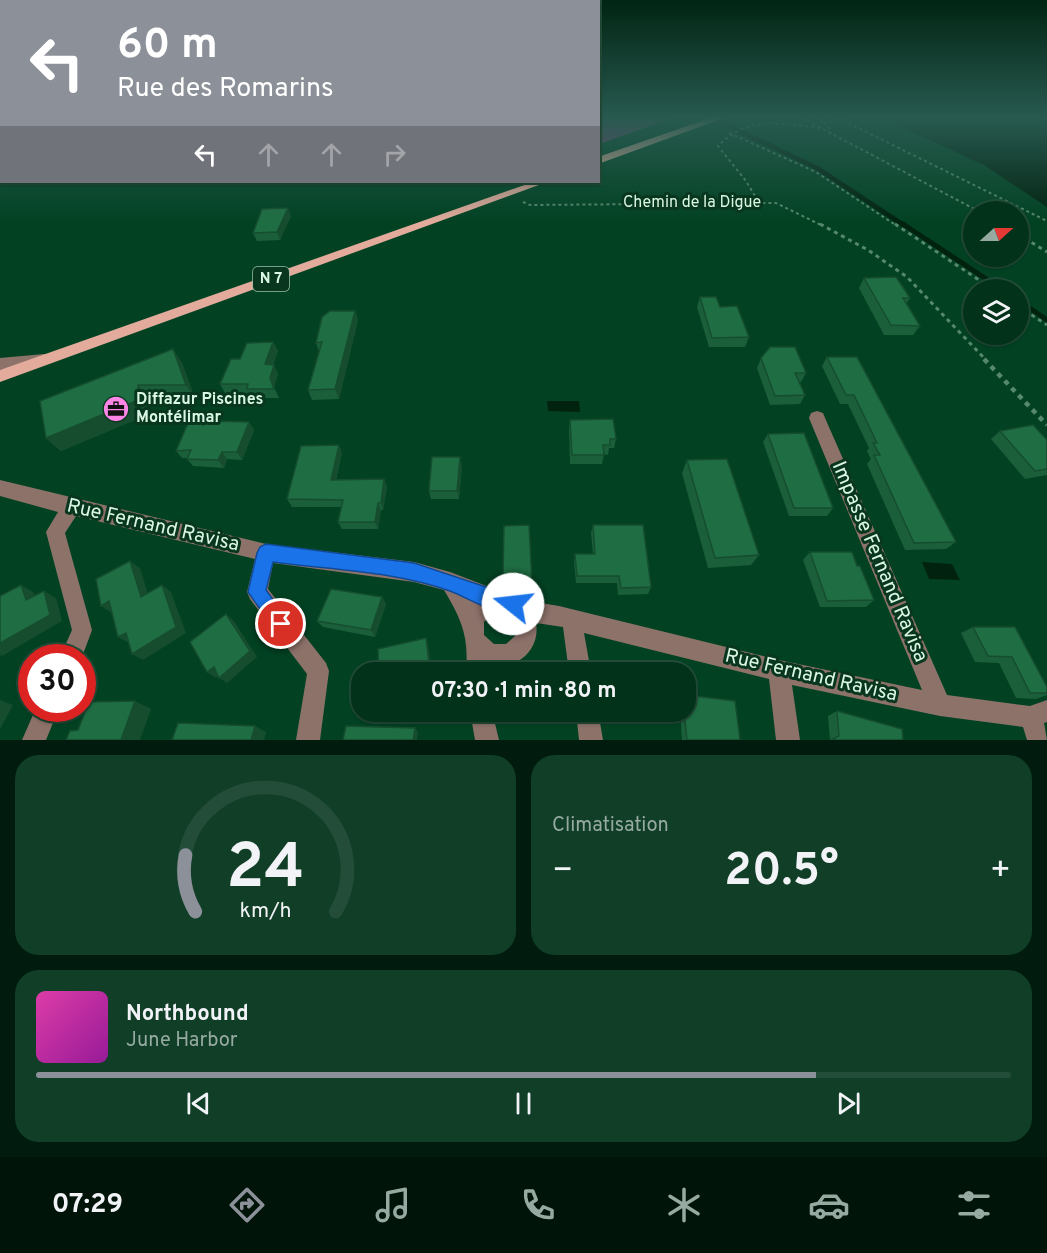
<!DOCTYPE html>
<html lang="fr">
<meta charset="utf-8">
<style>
:root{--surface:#02321a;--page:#103e27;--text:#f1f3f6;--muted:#96aaa2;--line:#234d39;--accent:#8c9099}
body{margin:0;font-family:Overpass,sans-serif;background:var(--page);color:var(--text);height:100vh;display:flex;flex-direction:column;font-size:22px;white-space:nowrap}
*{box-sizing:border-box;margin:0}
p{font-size:20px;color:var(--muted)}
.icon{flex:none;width:33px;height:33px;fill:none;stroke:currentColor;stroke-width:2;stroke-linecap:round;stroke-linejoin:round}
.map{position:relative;height:740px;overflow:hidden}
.details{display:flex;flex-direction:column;gap:15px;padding:15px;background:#011c0e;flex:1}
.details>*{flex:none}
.top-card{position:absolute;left:0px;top:0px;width:600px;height:183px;box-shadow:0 2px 4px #0004,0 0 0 2px var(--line);background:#8c9099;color:#fff;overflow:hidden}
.needle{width:39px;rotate:69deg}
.fabs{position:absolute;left:963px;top:201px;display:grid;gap:12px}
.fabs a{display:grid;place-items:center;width:66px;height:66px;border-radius:50%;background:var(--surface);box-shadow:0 2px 4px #0004,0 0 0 2px var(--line);font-size:30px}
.speed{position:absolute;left:18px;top:644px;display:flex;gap:12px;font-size:30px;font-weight:700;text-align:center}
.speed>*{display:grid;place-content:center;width:78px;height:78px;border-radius:50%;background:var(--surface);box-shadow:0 2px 4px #0004,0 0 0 2px var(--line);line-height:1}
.speed .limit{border:9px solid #d22;background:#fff;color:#111}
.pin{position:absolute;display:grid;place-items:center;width:51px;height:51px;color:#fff;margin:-26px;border:3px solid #fff;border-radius:50%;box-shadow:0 2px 6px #0007}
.me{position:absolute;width:66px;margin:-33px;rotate:286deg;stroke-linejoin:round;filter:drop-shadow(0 0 4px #0008)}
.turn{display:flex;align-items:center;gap:21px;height:126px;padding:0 18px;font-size:27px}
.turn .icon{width:78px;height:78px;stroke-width:2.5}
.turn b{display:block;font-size:42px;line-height:51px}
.lanes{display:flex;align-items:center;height:57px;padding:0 18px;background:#0003;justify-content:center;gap:30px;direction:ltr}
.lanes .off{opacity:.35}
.big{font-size:45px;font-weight:700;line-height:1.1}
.details .widget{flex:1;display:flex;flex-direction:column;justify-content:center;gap:9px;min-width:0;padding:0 21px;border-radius:24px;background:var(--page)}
.details .dial{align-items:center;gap:0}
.dial svg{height:156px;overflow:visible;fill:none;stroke:var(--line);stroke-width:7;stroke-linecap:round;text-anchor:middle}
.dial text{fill:var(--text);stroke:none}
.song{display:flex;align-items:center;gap:18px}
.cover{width:72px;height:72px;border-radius:9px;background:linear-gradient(135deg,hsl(320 70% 55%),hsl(300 70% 35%))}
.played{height:6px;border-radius:3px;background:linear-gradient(90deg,var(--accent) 80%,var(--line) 80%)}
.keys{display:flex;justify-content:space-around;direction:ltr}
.heat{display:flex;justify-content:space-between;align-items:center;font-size:33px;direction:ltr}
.details .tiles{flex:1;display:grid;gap:15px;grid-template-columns:1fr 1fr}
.widget:last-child{grid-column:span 2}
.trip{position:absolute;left:351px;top:662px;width:345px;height:60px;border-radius:24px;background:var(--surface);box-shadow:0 2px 4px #0004,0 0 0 2px var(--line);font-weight:700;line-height:60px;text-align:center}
.menu{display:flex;height:96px;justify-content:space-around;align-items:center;background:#01140a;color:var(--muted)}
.menu .icon{width:42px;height:42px}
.menu .selected{color:var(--accent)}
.menu b{font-size:27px;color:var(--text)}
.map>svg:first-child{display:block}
</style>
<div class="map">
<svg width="1047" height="740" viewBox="0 0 1047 740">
<rect width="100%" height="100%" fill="#024223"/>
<path fill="#893e7c" d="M 599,118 L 665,118 L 667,120 L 599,144 Z"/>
<g fill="#022210">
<path d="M 882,118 L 1047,118 L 1047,207 L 984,165 Z"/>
<path d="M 547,401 L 579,401 L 580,412 L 548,411 Z"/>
<path d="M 922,562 L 952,564 L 960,580 L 929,579 Z"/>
</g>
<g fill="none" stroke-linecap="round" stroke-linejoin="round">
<path stroke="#022210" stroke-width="4.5" d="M 712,118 L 817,168 L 905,226"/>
<g stroke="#022210" stroke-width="5">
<path d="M 903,224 L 1003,290"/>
<path d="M 1018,300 L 1047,320"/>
</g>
<g stroke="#56886d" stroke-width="2" stroke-dasharray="3 3" stroke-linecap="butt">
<path d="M 802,118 L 980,212"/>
<path d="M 820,118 L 832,131"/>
<path d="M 838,118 L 1047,221"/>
<path d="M 729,133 L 816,172 L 897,226"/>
<path d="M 758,201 L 746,181 L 718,146 C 750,114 779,124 820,128"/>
<path d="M 523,202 L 530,205 L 776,203 L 823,226"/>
</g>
<g stroke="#56886d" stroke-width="3" stroke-dasharray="4 4" stroke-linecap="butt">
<path d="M 820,224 L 868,250 L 907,277 L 986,360"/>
<path d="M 895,224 L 994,290"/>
<path d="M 1018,234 L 1047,252"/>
<path d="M 1018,306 L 1047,325"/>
</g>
<path stroke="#56886d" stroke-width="4.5" stroke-dasharray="5 5" stroke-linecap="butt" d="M 984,359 L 1047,425"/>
<g fill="#8d726a" fill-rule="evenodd">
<path d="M 44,354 L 49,355 L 51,359 L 49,363 L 0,370 L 0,358 Z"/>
<path d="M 817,411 L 823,413 L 825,418 L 947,695 L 1030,706 L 1047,700 L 1047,722 L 1044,723 L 1047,740 L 1027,740 L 1023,727 L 940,716 L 792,685 L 800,740 L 776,740 L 769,679 L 584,633 L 591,672 L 569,672 L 563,627 L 536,623 C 539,639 531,655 516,662 L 514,672 L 492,672 L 494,666 L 488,664 L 488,672 L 466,672 C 469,637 462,620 444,590 L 414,582 L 273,563 L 268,589 L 326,663 L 329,671 L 320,740 L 296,740 L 307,674 L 250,599 L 247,592 L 255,559 L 76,516 L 65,533 L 92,630 L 82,657 L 60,657 L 72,630 L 46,532 L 58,512 L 0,496 L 0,480 L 266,544 L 414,562 L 450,572 L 523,600 L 559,606 L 779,660 L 922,690 L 809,418 L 811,413 ZM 494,613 L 506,613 L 516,622 L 516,635 L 506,644 L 494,644 L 484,635 L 484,622 Z"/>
<path d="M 36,708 L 59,708 L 46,740 L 22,740 Z"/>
<path d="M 470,711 L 492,711 L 499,740 L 475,740 Z"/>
<path d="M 576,711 L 598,711 L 603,740 L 579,740 Z"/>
</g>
<g fill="#e3ab9c" fill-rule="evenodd">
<path d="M 710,118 L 724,118 L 598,164 L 598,157 Z"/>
<path d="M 533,182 L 547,182 L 0,382 L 0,370 Z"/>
</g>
</g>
<g fill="#1b5f3a">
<path d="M 291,216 L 280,240 L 257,241 L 253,233 Z"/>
<path d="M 864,278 L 910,298 L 906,304 L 920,326 L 913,335 L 884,335 L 859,288 Z"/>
<path d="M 700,297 L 720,307 L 749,337 L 745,347 L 709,347 L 697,307 Z"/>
<path d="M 355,311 L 358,320 L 339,399 L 312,400 L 308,390 L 319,351 L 316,343 Z"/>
<path d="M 273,342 L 278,351 L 273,365 L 278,374 L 274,387 L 279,398 L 252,398 L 249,393 L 225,393 L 220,384 L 240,359 Z"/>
<path d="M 827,357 L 857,357 L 956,542 L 946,549 L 905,550 L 867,464 L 871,459 L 867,451 L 869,448 L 848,404 L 840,404 L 822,366 Z"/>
<path d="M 761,358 L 806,373 L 801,382 L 799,382 L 805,395 L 800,404 L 770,405 L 757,368 Z"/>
<path d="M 182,363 L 195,399 L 149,399 L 149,414 L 61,451 L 46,438 L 40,401 Z"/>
<path d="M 570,420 L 616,439 L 614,448 L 609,448 L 608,455 L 604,454 L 602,464 L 570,464 L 569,429 Z"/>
<path d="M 201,421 L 203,424 L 249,422 L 254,430 L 242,460 L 227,459 L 224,468 L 193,466 L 187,459 L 188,458 L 182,458 L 176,451 Z"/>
<path d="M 1000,431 L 1047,440 L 1047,475 L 1025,479 L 991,439 Z"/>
<path d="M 768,434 L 833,508 L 827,516 L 789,516 L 763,442 Z"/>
<path d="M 342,453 L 336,480 L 384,479 L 387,487 L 383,510 L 381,510 L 378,529 L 342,529 L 338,522 L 341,507 L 292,507 L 287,499 Z"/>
<path d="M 687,460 L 759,555 L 751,565 L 708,568 L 682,473 Z"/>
<path d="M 462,466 L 459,499 L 431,499 L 429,491 Z"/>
<path d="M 593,525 L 651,587 L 648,594 L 618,595 L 617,583 L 576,583 L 574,562 L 575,554 L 593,554 L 591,533 Z"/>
<path d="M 810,552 L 857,566 L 874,600 L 866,607 L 820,607 L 803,560 Z"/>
<path d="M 503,577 L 532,583 L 532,590 L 504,584 Z"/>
<path d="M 382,597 L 386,604 L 375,637 L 323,627 L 317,621 Z"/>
<path d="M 973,627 L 1015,627 L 1047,687 L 1047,695 L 1036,699 L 1016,698 L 999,663 L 975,662 L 961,633 Z"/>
<path d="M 680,711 L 686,711 L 740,740 L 682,740 Z"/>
<path d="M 837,711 L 903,740 L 830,740 L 828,716 Z"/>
</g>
<g fill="#164d2f">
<path d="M 288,208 L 291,216 L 280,240 L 277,232 Z"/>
<path d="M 355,311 L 358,320 L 339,399 L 335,389 Z"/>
<path d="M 273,342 L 278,351 L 270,373 L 265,364 Z"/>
<path d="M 173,349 L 182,363 L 195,399 L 186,385 Z"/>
<path d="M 274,365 L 278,374 L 274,387 L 279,398 L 270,378 Z"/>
<path d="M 138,385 L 149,399 L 149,414 L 61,451 L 46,438 Z"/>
<path d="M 249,422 L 254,430 L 242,460 L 237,452 Z"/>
<path d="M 339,445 L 342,453 L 334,487 L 331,480 Z"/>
<path d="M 222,452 L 227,459 L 224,468 L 218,460 Z"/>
<path d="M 460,457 L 462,466 L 459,499 L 457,491 Z"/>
<path d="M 384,479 L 387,487 L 383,510 L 381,503 Z"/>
<path d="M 378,503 L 381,510 L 378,529 L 375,522 Z"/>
<path d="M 130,561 L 140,568 L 151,604 L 141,597 Z"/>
<path d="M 21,585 L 33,592 L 39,607 L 26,600 Z"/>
<path d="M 162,585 L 171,592 L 186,633 L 143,660 L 132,654 Z"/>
<path d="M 44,591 L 56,598 L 62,621 L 2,656 L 0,655 L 0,643 Z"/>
<path d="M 382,597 L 386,604 L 375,637 L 371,630 Z"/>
<path d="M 109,601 L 112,613 L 101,606 Z"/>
<path d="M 226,614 L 234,621 L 257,657 L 227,683 L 219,678 Z"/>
<path d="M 126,633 L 129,643 L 118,637 Z"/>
<path d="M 426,638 L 428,644 L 432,672 L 430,672 Z"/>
<path d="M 214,667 L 222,672 L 216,678 L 207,672 Z"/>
<path d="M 0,700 L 13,705 L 0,729 Z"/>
<path d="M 135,701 L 151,709 L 140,740 L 121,740 Z"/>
<path d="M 255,726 L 266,732 L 264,740 L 251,740 Z"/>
<path d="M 415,728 L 418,732 L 417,740 L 413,740 Z"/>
</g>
<g fill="#1f6e43" stroke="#164d2f" stroke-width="1.5">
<path d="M 288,208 L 277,232 L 253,233 L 262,209 Z"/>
<path d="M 896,277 L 910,298 L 903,298 L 920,326 L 891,325 L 864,278 Z"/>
<path d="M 700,297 L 716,297 L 720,307 L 737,306 L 749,337 L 712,338 Z"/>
<path d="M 330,311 L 355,311 L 335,389 L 308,390 L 322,342 L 316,343 L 322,317 Z"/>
<path d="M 273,342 L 265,364 L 274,365 L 270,378 L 274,389 L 247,389 L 248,384 L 220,384 L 231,359 L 240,359 L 247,343 Z"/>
<path d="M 770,347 L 795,347 L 806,373 L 795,373 L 805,395 L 775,396 L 761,358 Z"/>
<path d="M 173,349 L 186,385 L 138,385 L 138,400 L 46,438 L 40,401 Z"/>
<path d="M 827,357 L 857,357 L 956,542 L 914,543 L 874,455 L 880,455 L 873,443 L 877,443 L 854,395 L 846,395 Z"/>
<path d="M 613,419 L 616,439 L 610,439 L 610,445 L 603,445 L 604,455 L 572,455 L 570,420 Z"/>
<path d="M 189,421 L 201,421 L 203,425 L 204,421 L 249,422 L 237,452 L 222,452 L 218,460 L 187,459 L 191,450 L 176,451 Z"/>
<path d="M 1033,425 L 1047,440 L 1047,469 L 1035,471 L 1000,431 Z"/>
<path d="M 804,433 L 833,508 L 794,508 L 768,434 Z"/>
<path d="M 339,445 L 331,480 L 384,479 L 381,503 L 378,503 L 375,522 L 338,522 L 343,500 L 287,499 L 301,446 Z"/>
<path d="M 432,457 L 460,457 L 457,491 L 429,491 Z"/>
<path d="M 727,459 L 759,555 L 715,558 L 687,460 Z"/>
<path d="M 529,525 L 532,583 L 503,577 L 504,526 Z"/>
<path d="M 593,525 L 643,525 L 651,587 L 621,588 L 619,576 L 577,576 L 575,554 L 595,554 Z"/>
<path d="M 810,552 L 852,552 L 857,566 L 860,566 L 874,600 L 827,601 Z"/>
<path d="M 130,561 L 141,597 L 162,585 L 176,627 L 132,654 L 126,633 L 118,637 L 109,601 L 101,606 L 96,579 Z"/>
<path d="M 21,585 L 26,600 L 44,591 L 50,615 L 0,643 L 0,596 Z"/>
<path d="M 331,589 L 382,597 L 371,630 L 317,621 Z"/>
<path d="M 226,614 L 250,651 L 219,678 L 214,667 L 207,672 L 190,642 Z"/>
<path d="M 973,627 L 1015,627 L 1047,687 L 1047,693 L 1030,693 L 1012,657 L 988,656 Z"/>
<path d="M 426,638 L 430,672 L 379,672 L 378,649 Z"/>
<path d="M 686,695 L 735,701 L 740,740 L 687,740 L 684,711 L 686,711 Z"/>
<path d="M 135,701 L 121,740 L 66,740 L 70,731 L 78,730 L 89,702 Z"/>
<path d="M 837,711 L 902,729 L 903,740 L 831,740 L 839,736 Z"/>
<path d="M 178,723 L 255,726 L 251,740 L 172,740 Z"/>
<path d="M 346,726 L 415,728 L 413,740 L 343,740 Z"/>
</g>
<linearGradient id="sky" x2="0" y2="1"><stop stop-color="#012413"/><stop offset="0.53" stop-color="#285a50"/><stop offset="1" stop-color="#285a50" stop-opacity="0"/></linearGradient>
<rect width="1047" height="222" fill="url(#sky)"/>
<path fill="#1a73e8" stroke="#114b97" stroke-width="1.5" d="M 266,544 L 414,563 L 519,598 L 522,604 L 519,611 C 499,619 469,598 450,591 C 394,571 331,570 273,562 L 266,590 L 291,624 L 288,630 L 281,633 L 275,630 L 248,592 L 257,553 L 260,547 Z"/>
<defs>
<g id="office-disc" transform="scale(1.35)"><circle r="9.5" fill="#fb86e5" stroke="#09361e"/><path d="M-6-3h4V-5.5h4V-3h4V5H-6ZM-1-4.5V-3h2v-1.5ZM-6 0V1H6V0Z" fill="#111"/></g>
</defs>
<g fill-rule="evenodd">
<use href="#office-disc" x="116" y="409"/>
</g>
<g text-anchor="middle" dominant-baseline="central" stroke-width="6" stroke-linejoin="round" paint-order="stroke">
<rect fill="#09361e" stroke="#9bbda8" stroke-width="1.5" x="253" y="267" width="36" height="24" rx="4.5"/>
<g font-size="15" font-weight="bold" fill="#daf7e3">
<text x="271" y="279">N 7</text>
</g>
<g font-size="16" fill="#daf7e3" stroke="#09361e">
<text x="692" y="203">Chemin de la Digue</text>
</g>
<g font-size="16" font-weight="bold" fill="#daf7e3" stroke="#09361e" text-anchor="start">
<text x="136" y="400">Diffazur Piscines<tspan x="136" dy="18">Montélimar</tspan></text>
</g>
<g font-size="20" fill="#daf7e3" stroke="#09361e">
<text transform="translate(153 526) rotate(13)">Rue Fernand Ravisa</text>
<text transform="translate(879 562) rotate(67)">Impasse Fernand Ravisa</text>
<text transform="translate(811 676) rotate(13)">Rue Fernand Ravisa</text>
</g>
</g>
</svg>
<div class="fabs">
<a><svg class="needle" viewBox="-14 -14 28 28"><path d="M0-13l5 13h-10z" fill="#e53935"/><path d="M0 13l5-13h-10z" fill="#96aaa2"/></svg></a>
<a><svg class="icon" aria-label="layers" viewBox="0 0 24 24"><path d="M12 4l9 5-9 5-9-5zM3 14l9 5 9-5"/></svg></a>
</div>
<div class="speed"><div class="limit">30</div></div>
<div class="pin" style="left:281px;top:624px;background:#d93025"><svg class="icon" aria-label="arrive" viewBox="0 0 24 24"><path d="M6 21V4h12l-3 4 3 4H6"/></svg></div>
<svg class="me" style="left:513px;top:604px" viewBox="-20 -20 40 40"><circle r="19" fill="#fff"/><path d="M0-13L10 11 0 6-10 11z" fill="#1a73e8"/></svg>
<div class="trip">07:30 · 1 min · 80 m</div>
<div class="top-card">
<div class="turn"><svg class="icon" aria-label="left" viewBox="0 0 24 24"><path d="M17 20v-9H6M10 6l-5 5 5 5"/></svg><div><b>60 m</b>Rue des Romarins</div></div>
<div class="lanes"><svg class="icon" aria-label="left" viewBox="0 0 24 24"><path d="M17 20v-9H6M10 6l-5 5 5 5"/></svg><svg class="icon off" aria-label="ahead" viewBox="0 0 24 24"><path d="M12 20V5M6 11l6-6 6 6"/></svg><svg class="icon off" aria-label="ahead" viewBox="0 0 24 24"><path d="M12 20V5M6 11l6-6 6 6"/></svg><svg class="icon off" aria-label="right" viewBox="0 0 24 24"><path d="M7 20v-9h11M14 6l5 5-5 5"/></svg></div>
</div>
</div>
<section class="details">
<div class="tiles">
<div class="widget dial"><svg viewBox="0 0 100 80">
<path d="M14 69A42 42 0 1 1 86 69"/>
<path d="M14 69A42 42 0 0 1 9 40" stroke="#8c9099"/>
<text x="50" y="56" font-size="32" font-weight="700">24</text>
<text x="50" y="72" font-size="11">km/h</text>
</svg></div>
<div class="widget"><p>Climatisation</p>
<div class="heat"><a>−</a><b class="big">20.5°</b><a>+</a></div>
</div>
<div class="widget">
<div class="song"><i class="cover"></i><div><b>Northbound</b><p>June Harbor</p></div></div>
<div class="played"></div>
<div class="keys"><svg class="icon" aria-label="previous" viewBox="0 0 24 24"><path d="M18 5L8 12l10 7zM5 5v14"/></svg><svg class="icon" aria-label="pause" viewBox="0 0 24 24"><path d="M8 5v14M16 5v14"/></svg><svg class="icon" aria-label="next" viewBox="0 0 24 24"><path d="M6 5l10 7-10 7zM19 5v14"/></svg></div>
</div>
</div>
</section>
<nav class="menu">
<b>07:29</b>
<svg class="icon selected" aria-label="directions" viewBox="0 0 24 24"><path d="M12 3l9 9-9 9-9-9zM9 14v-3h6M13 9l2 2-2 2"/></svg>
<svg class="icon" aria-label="music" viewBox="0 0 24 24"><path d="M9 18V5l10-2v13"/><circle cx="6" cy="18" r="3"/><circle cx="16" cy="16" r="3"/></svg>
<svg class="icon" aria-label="phone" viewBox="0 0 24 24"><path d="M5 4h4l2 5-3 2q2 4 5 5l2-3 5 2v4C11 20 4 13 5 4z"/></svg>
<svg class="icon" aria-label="climate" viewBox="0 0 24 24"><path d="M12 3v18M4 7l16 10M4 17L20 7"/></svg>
<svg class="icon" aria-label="car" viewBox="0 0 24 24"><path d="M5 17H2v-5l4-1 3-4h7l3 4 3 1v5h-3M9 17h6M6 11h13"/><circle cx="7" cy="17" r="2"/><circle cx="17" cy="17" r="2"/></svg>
<svg class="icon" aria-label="filters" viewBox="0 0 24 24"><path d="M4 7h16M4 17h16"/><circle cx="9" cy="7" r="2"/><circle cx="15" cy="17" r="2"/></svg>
</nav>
